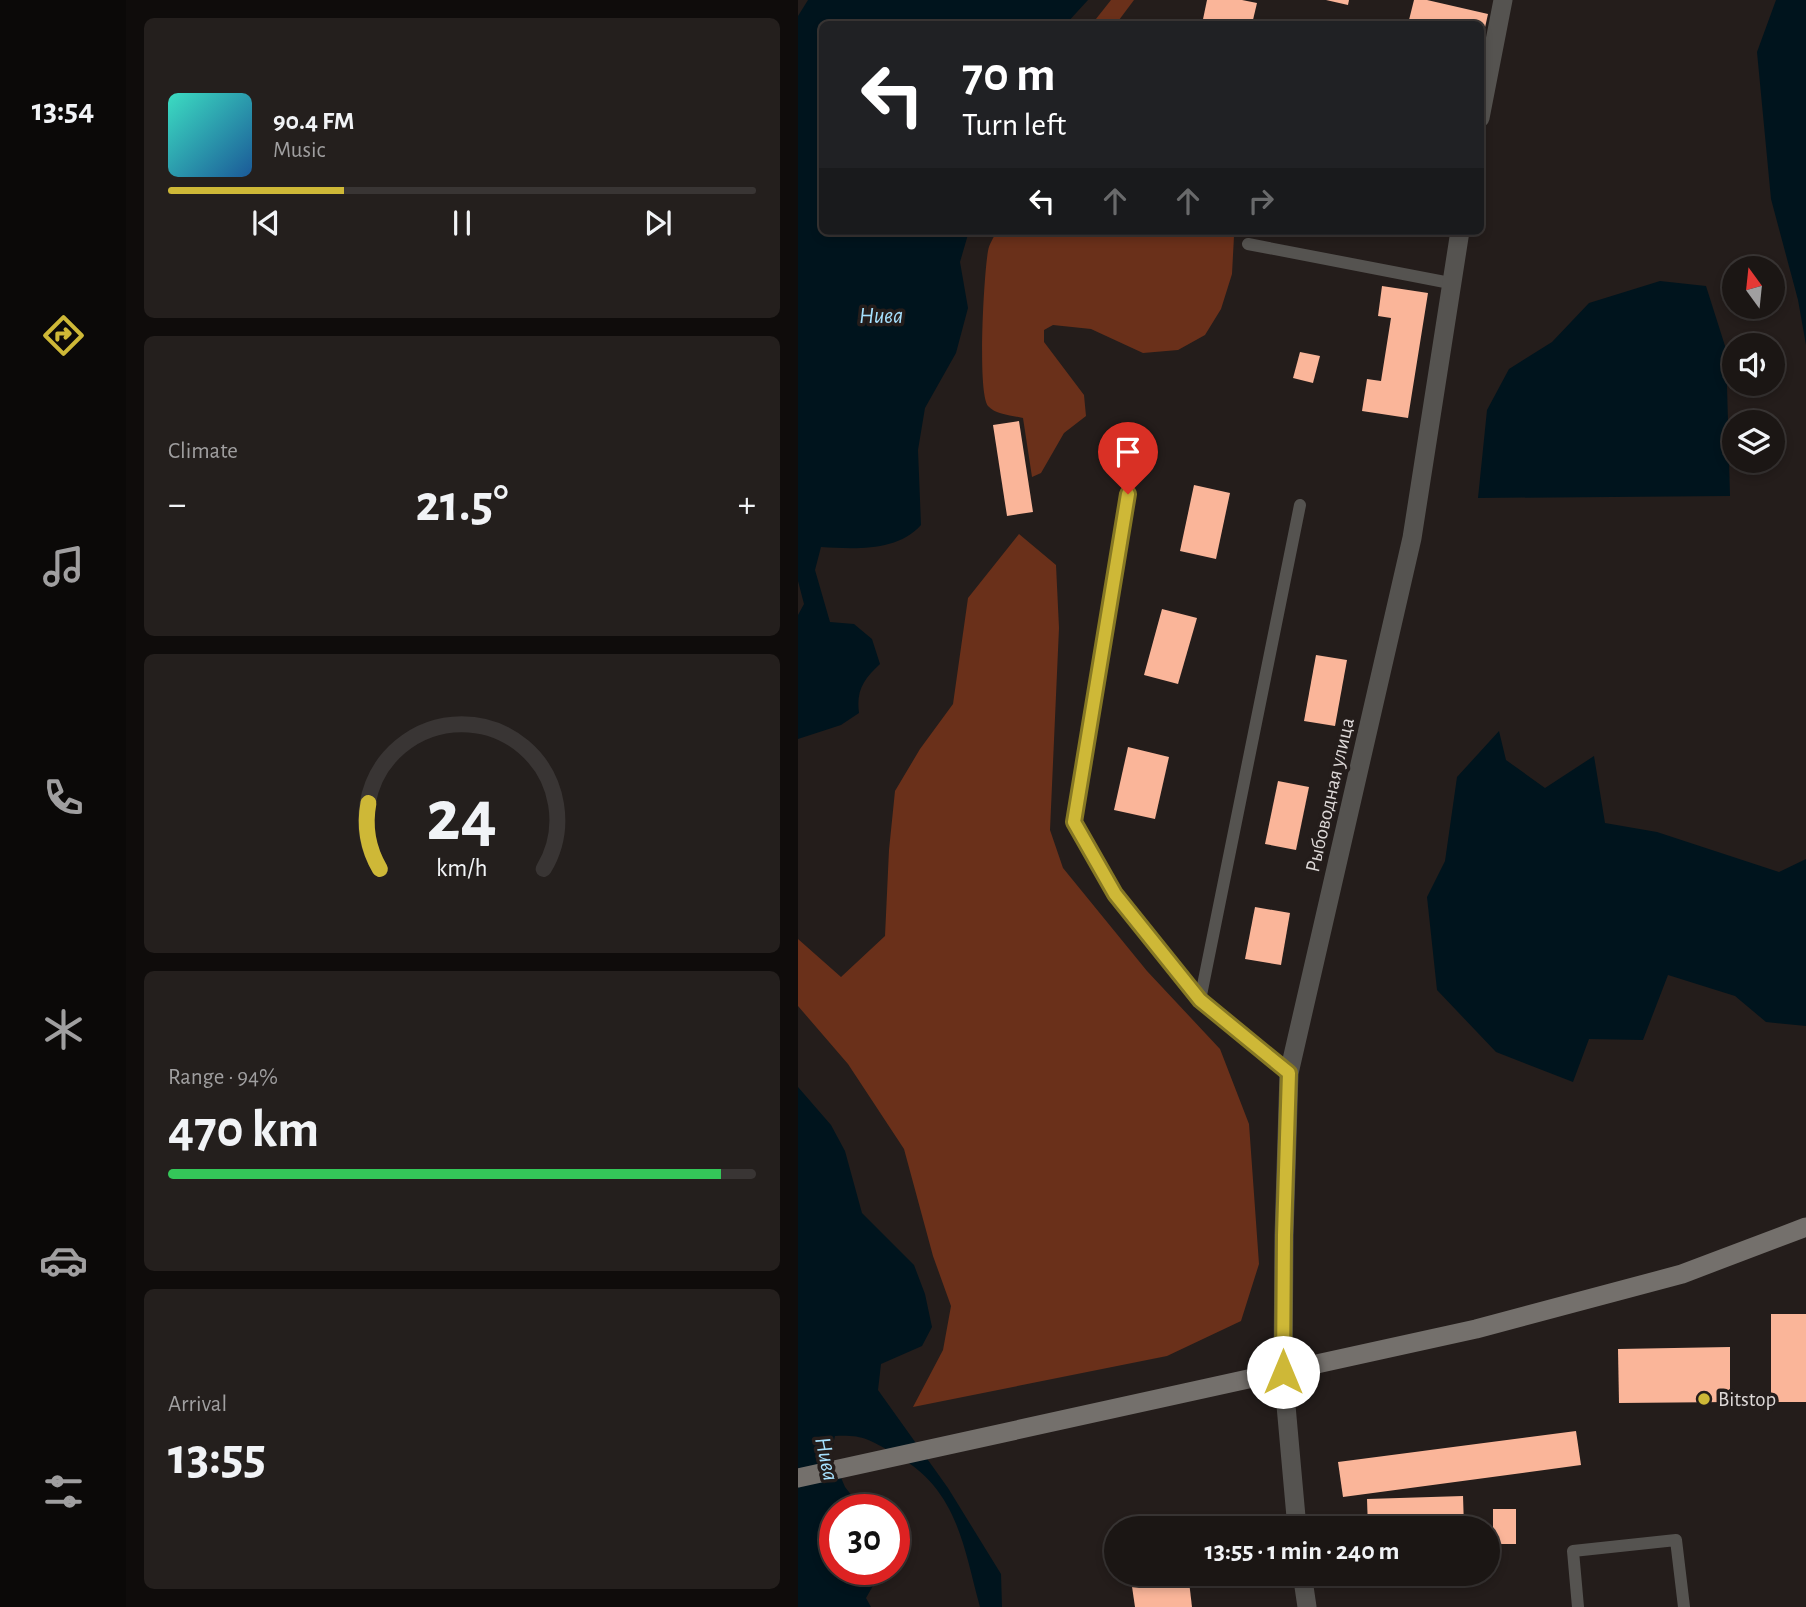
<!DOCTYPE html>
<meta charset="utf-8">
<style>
:root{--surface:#1b1614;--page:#241f1d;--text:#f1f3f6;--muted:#a09fa0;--line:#393534;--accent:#ceb837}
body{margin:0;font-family:"Alegreya Sans",sans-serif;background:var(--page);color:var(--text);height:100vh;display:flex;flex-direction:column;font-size:26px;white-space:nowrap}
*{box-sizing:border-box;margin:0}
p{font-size:23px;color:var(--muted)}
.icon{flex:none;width:38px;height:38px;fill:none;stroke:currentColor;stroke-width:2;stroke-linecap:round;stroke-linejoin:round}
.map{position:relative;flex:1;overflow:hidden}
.sheet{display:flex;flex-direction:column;gap:18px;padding:18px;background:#0f0c0b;width:672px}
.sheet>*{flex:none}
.hud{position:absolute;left:21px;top:21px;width:665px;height:214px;border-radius:10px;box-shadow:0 4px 10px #0003,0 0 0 2px var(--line);background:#202124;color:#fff;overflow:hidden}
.needle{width:46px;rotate:345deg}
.fabs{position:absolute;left:924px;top:256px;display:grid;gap:14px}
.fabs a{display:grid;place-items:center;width:63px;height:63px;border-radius:50%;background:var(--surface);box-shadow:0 4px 10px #0003,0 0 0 2px var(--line);font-size:35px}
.speed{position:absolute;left:21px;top:1494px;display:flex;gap:14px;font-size:35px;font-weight:700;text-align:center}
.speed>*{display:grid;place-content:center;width:91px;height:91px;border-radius:50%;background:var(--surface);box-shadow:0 4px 10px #0003,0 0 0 2px var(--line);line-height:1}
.speed .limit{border:10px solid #d22;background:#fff;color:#111}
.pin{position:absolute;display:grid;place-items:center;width:60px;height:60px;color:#fff;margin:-72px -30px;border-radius:50% 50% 50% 0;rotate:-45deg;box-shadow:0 0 7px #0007}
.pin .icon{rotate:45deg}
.me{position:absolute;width:77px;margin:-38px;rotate:0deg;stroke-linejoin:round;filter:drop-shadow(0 0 5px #0008)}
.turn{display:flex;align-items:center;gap:24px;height:147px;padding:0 28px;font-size:32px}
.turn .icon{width:91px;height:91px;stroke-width:2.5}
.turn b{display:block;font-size:49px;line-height:60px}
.lanes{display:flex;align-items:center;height:66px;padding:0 28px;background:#0003;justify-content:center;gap:35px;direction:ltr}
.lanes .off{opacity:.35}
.big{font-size:52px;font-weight:700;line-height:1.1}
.sheet .widget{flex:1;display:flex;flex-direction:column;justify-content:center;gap:10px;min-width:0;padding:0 24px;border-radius:10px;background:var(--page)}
.sheet .dial{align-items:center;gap:0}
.dial svg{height:182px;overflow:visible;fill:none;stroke:var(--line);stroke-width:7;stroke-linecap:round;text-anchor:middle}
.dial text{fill:var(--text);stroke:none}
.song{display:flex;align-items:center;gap:21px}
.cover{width:84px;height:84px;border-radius:10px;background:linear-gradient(135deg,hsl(170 70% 55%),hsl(210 70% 35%))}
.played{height:7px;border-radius:4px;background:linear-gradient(90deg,var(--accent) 30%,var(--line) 30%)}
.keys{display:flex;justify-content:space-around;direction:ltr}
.heat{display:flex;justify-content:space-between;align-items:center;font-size:38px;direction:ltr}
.charge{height:10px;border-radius:5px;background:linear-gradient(90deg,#34c759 94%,var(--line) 0)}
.trip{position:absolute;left:306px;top:1516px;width:396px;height:70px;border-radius:35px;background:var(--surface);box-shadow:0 4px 10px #0003,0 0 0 2px var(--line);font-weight:700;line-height:70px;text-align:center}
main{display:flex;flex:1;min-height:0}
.dock{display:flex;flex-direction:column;width:126px;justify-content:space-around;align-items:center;background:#0b0908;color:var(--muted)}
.dock .icon{width:49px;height:49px}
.dock .selected{color:var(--accent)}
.dock b{font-size:32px;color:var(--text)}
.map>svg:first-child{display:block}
</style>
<main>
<nav class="dock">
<b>13:54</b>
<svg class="icon selected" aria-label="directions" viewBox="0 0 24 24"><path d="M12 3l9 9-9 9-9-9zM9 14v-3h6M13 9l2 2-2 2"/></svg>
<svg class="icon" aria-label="music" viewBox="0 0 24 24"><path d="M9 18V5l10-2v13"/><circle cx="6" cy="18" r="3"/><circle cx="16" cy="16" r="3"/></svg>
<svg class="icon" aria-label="phone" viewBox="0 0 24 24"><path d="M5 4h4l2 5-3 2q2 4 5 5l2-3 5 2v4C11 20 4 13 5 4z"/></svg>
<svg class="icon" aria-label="climate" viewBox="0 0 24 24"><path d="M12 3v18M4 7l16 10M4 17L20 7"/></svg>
<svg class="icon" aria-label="car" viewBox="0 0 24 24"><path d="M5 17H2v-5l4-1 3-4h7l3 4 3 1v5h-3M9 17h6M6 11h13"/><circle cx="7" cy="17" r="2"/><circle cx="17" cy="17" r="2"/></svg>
<svg class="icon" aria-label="filters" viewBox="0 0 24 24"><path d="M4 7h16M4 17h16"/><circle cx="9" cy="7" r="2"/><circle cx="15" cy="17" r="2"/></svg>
</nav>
<section class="sheet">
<div class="widget">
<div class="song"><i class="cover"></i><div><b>90.4 FM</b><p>Music</p></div></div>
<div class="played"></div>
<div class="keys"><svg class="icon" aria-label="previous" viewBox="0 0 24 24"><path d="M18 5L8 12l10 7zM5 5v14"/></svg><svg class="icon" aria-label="pause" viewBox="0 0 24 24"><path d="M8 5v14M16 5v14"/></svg><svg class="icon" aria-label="next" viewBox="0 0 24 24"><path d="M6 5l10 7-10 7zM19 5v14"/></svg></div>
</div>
<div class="widget"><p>Climate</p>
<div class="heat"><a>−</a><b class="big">21.5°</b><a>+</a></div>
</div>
<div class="widget dial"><svg viewBox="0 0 100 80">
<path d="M14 69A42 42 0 1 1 86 69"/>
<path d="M14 69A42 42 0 0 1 9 40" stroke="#ceb837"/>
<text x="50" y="56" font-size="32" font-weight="700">24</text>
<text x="50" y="72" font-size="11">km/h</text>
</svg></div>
<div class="widget"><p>Range · 94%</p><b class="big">470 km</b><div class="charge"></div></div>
<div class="widget"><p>Arrival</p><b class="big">13:55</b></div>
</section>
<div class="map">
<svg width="1008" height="1607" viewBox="0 0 1008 1607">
<rect width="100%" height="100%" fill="#241d1b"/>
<g fill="#6a301a">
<path d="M 313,0 L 336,0 L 318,24 L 294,24 Z"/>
<path d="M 199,231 L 434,231 L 436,236 L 434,274 L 423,309 L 407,335 L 380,350 L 345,353 L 293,329 L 255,325 L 246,330 L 246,342 L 286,395 L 288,416 L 266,433 L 243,473 L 234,477 L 225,418 C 213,415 198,415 190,406 C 179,391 186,273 190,251 C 191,244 196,237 199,231 Z"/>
<path d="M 221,534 L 258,565 L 261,628 L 252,830 L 265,868 L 349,971 L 422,1049 L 451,1124 L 461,1264 L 443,1321 L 369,1356 L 115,1407 L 145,1350 L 153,1306 L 135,1256 L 106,1149 L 50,1064 L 0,1006 L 0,939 L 43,977 L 87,936 L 91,850 L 97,791 L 122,749 L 155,704 L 170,598 Z"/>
</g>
<g fill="#00141d">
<path d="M 10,0 L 290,0 L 268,24 L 24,24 L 24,231 L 171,231 L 162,262 L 170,308 L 158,353 L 127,408 L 120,450 L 123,525 C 99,552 56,549 23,547 L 17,570 L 32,622 L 56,624 L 74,639 L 82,664 C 66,679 58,690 61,713 L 43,725 L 0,739 L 0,615 L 6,604 L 0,581 L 0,16 Z"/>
<path d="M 978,0 L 1008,0 L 1008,345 L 1000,300 L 973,199 L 959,52 Z"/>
<path d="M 862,281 L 908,286 L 928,349 L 932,496 L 680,498 L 689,410 L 711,369 L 754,342 L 791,303 Z"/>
<path d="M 701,731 L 708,760 L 747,788 L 796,756 L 807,823 L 859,832 L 981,872 L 1008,859 L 1008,1026 L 968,1022 L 937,996 L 870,975 L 845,1040 L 791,1039 L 775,1082 L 698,1052 L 639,990 L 629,897 L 647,861 L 659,777 Z"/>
<path d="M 0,1087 L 33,1125 L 47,1151 L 64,1213 L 116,1265 L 127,1294 L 134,1327 L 124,1346 L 83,1364 L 80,1390 L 150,1488 L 203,1574 L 204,1607 L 182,1607 C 164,1541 159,1487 93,1452 C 70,1439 65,1435 37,1436 L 33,1454 L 47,1487 L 65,1510 L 37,1510 L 37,1570 L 84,1570 L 68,1598 L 73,1607 L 0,1607 Z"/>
</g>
<g fill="#fab599">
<path d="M 409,0 L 444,0 L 459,3 L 454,24 L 404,24 Z"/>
<path d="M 528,0 L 551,0 L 550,5 Z"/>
<path d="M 616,0 L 629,0 L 690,14 L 684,41 L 682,24 L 630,24 L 611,20 Z"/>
<path d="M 584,286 L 630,293 L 610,418 L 564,411 L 569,379 L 583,381 L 593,318 L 580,316 Z"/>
<path d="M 502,352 L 522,356 L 515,383 L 495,378 Z"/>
<path d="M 221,421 L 235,512 L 209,516 L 195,425 Z"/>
<path d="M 396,485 L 432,493 L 418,559 L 382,551 Z"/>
<path d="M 364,609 L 399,618 L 380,684 L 346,675 Z"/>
<path d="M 518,655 L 549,660 L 537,726 L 506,721 Z"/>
<path d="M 330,747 L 371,757 L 357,819 L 316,810 Z"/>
<path d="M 480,781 L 511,787 L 498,850 L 467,844 Z"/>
<path d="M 457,907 L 492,913 L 483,965 L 447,959 Z"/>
<rect x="973" y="1314" width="35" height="88"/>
<path d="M 932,1347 L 932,1402 L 821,1403 L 820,1349 Z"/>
<path d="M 778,1431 L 783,1465 L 545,1497 L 540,1462 Z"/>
<path d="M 665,1496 L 666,1528 L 570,1528 L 569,1499 Z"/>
<rect x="695" y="1509" width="23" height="35"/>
<path d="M 332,1573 L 390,1573 L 394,1607 L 337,1607 Z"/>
</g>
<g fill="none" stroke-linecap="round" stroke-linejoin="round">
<g stroke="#555350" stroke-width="12">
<path d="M 450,244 L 652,283"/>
<path d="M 330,494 L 276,822 L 317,894 L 402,1000 L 502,505"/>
<path d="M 402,1000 L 491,1073"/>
<path d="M 780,1607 L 775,1551 L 878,1540 L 886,1607"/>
</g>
<g stroke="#555350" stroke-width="19">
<path d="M 682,118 L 705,0"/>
<path d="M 499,1528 L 485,1372 L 486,1235 L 491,1073 L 614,538 L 662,231"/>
<path d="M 504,1573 L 509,1607"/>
</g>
<path stroke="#74706c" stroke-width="19" d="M 0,1478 L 678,1329 L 884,1274 L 1008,1227"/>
</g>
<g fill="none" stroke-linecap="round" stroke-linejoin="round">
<g stroke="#867824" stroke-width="18">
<path id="route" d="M 330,494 L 276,822 L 317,894 L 402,1000 L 491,1073 L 486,1235 L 485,1372"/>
</g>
<use href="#route" stroke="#ceb837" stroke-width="12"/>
</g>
<circle fill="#ceb837" stroke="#241d1b" stroke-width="2.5" cx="906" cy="1399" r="7"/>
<g text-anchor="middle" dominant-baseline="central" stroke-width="7" stroke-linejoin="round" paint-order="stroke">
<g font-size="21" fill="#ddd8d7" stroke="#241d1b">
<text transform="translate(532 795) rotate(-77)">Рыбоводная улица</text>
</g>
<g font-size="21" fill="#ddd8d7" stroke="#241d1b" text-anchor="start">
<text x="920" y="1399">Bitstop</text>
</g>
<g font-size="23" font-style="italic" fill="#a6e1fe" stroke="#241d1b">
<text x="83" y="316">Нива</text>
<text transform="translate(28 1459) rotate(78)">Нива</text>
</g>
</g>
</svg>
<div class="fabs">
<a><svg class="needle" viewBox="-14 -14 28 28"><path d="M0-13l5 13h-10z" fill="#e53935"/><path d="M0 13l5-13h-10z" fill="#a09fa0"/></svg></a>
<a><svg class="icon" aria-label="sound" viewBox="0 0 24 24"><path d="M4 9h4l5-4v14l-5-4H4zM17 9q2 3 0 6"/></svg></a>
<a><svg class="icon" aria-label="layers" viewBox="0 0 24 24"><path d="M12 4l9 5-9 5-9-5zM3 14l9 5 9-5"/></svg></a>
</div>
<div class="speed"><div class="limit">30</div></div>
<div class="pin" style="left:330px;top:494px;background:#d93025"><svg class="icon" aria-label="arrive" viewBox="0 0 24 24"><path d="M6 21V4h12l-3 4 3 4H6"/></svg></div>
<svg class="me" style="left:485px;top:1372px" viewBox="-20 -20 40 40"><circle r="19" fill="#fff"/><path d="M0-13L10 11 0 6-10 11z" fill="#ceb837"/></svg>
<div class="trip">13:55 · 1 min · 240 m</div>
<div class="hud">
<div class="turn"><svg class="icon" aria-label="left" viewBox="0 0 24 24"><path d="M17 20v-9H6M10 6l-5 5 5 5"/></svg><div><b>70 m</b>Turn left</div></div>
<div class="lanes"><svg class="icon" aria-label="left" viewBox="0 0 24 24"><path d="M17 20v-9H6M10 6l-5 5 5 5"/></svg><svg class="icon off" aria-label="ahead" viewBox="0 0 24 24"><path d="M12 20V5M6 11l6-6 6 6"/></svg><svg class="icon off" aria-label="ahead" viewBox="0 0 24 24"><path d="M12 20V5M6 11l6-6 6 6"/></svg><svg class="icon off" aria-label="right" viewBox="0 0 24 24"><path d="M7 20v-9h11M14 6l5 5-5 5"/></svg></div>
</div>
</div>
</main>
